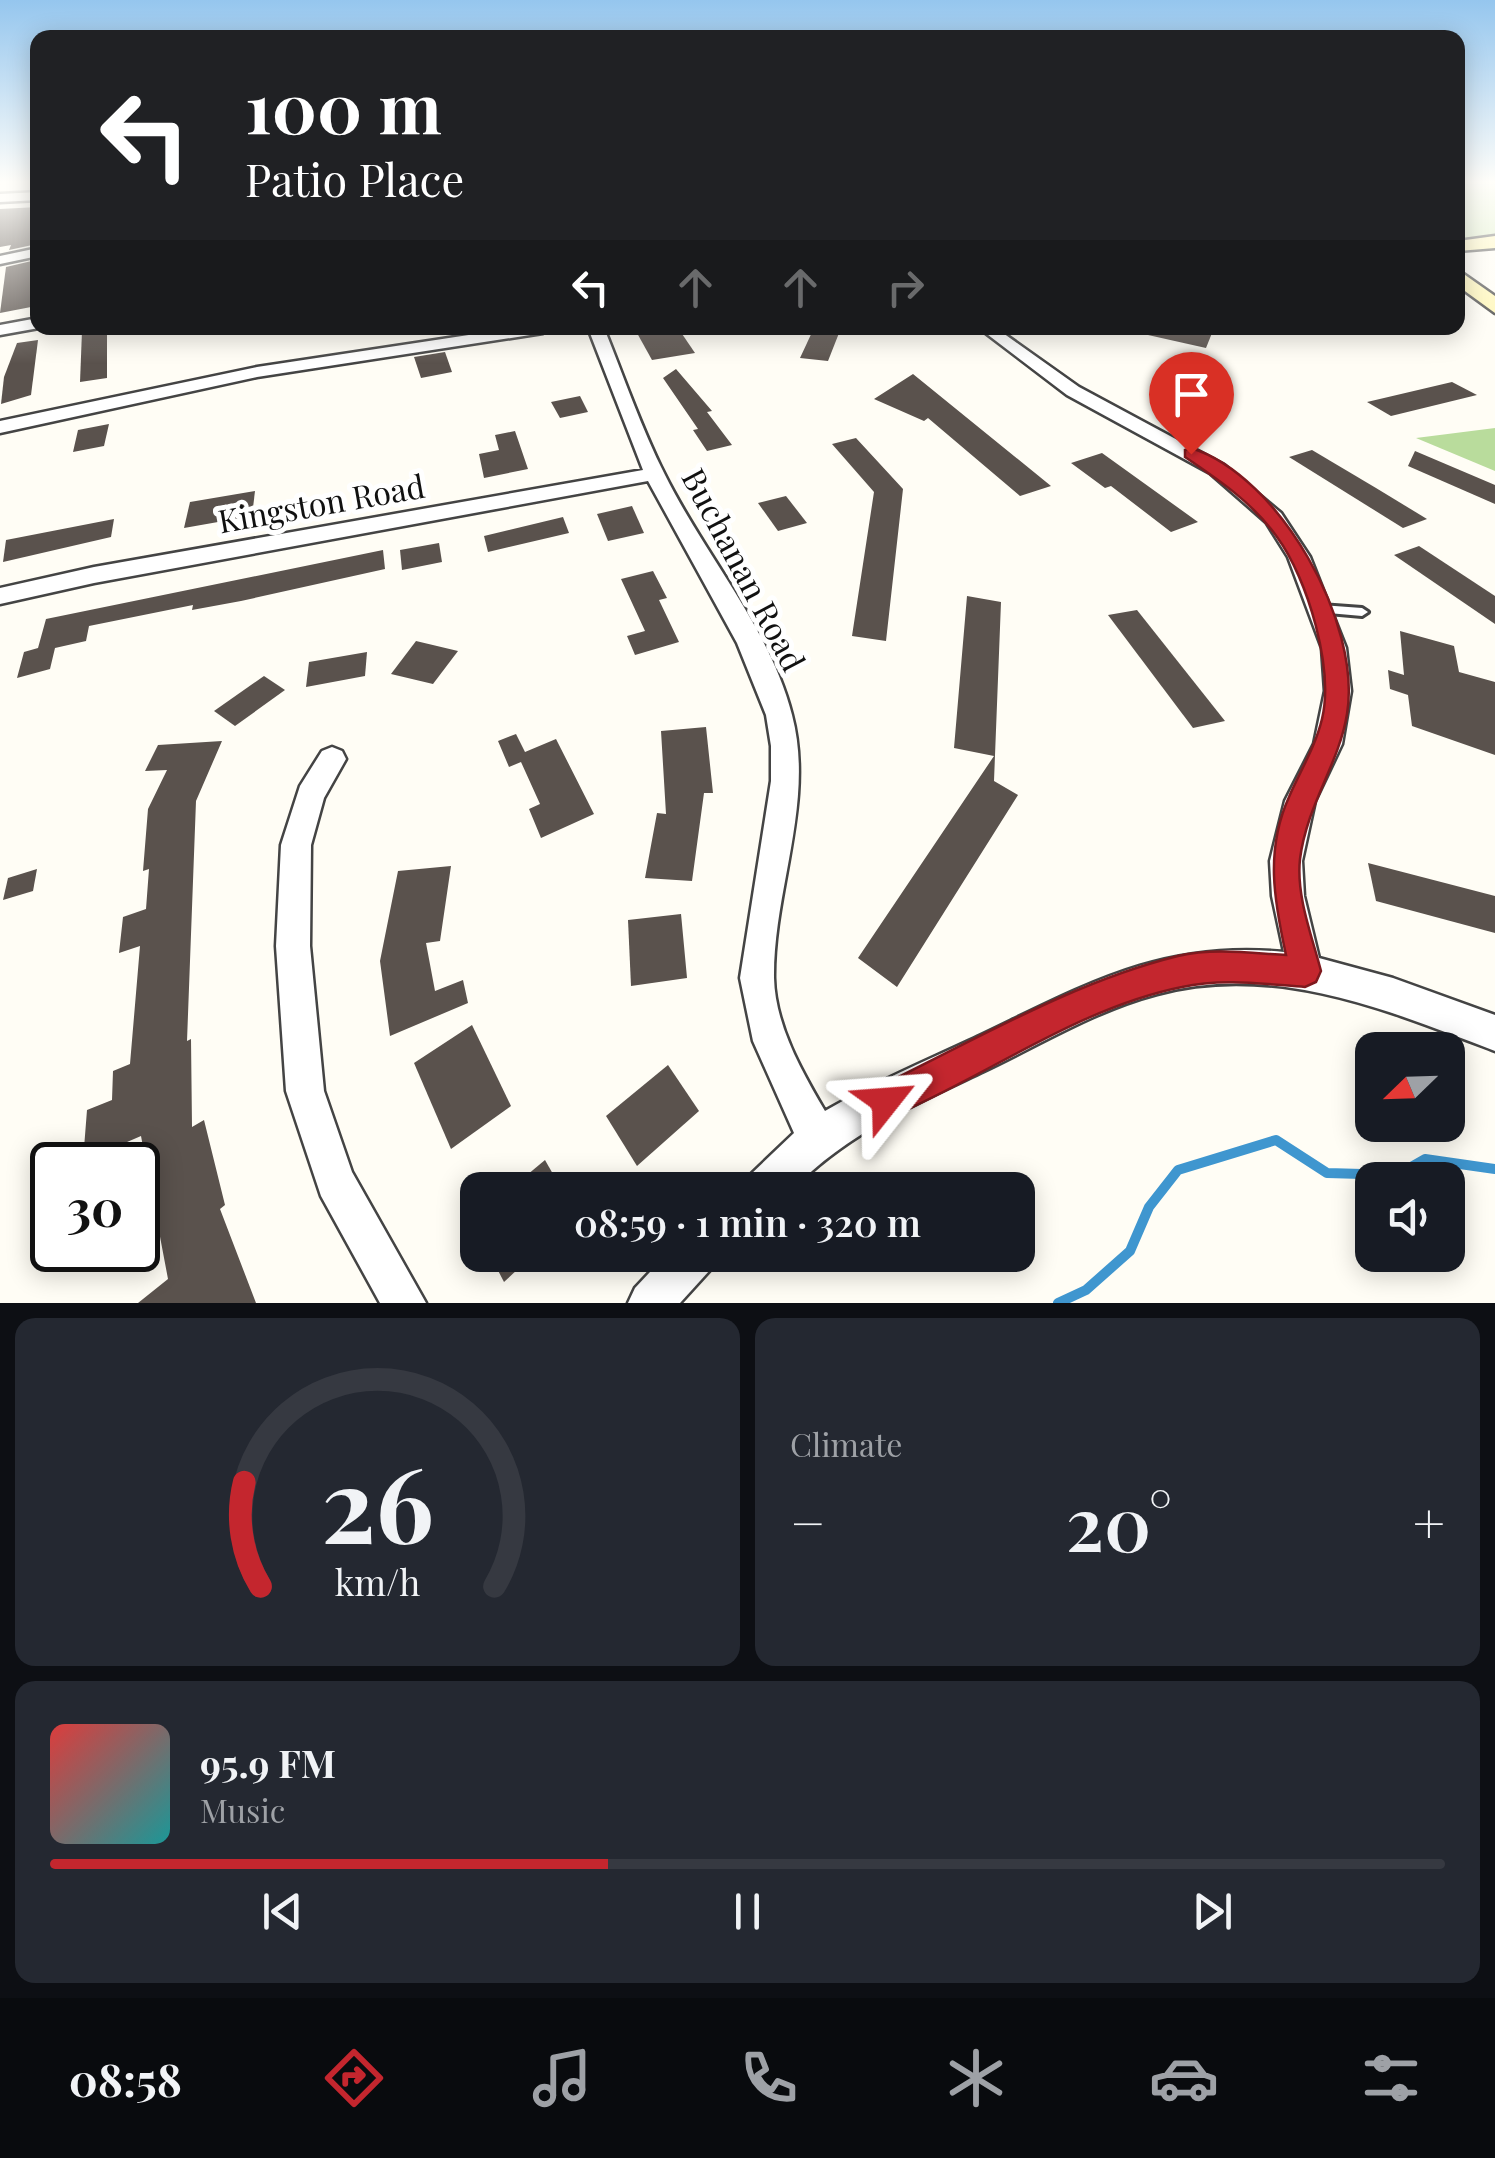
<!DOCTYPE html>
<meta charset="utf-8">
<style>
:root{--surface:#171b24;--page:#242831;--text:#f1f3f6;--muted:#9ea1a6;--line:#363941;--accent:#c4262e}
body{margin:0;font-family:"Playfair Display",serif;background:var(--page);color:var(--text);height:100vh;display:flex;flex-direction:column;font-size:38px;white-space:nowrap}
*{box-sizing:border-box;margin:0}
p{font-size:32px;color:var(--muted)}
.icon{flex:none;width:55px;height:55px;fill:none;stroke:currentColor;stroke-width:2;stroke-linecap:round;stroke-linejoin:round}
.map{position:relative;height:1303px;overflow:hidden}
.drawer{display:flex;flex-direction:column;gap:15px;padding:15px;background:#0d0f14;flex:1}
.drawer>*{flex:none}
.top-card{position:absolute;left:30px;top:30px;width:1435px;height:305px;border-radius:20px;box-shadow:0 5px 25px #0003;background:#202124;color:#fff;overflow:hidden}
.needle{width:65px;rotate:247deg}
.tools{position:absolute;left:1355px;top:1032px;display:grid;gap:20px}
.tools a{display:grid;place-items:center;width:110px;height:110px;border-radius:20px;background:var(--surface);box-shadow:0 5px 25px #0003;font-size:50px}
.speed{position:absolute;left:30px;top:1142px;display:flex;gap:20px;font-size:50px;font-weight:700;text-align:center}
.speed>*{display:grid;place-content:center;width:130px;height:130px;border-radius:50%;background:var(--surface);box-shadow:0 5px 25px #0003;line-height:1}
.speed .limit{border:5px solid #111;border-radius:15px;background:#fff;color:#111}
.pin{position:absolute;display:grid;place-items:center;width:85px;height:85px;color:#fff;margin:-102px -42px;border-radius:50% 50% 50% 0;rotate:-45deg;box-shadow:0 0 10px #0007}
.pin .icon{rotate:45deg}
.me{position:absolute;width:110px;margin:-55px;rotate:62deg;stroke-linejoin:round;filter:drop-shadow(0 0 8px #0008)}
.turn{display:flex;align-items:center;gap:35px;height:210px;padding:0 50px;font-size:45px}
.turn .icon{width:130px;height:130px;stroke-width:2.5}
.turn b{display:block;font-size:70px;line-height:85px}
.lanes{display:flex;align-items:center;height:95px;padding:0 50px;background:#0003;justify-content:center;gap:50px;direction:ltr}
.lanes .off{opacity:.35}
.big{font-size:75px;font-weight:600;line-height:1.1}
.drawer .widget{flex:1;display:flex;flex-direction:column;justify-content:center;gap:15px;min-width:0;padding:0 35px;border-radius:20px;background:var(--page)}
.drawer .dial{align-items:center;gap:0}
.dial svg{height:260px;overflow:visible;fill:none;stroke:var(--line);stroke-width:7;stroke-linecap:round;text-anchor:middle}
.dial text{fill:var(--text);stroke:none}
.song{display:flex;align-items:center;gap:30px}
.cover{width:120px;height:120px;border-radius:15px;background:linear-gradient(135deg,hsl(0 70% 55%),hsl(180 70% 35%))}
.played{height:10px;border-radius:5px;background:linear-gradient(90deg,var(--accent) 40%,var(--line) 40%)}
.keys{display:flex;justify-content:space-around;direction:ltr}
.heat{display:flex;justify-content:space-between;align-items:center;font-size:55px;direction:ltr}
.drawer .tiles{flex:1;display:grid;gap:15px;grid-template-columns:1fr 1fr}
.widget:last-child{grid-column:span 2}
.trip{position:absolute;left:460px;top:1172px;width:575px;height:100px;border-radius:20px;background:var(--surface);box-shadow:0 5px 25px #0003;font-weight:600;line-height:100px;text-align:center}
.tabs{display:flex;height:160px;justify-content:space-around;align-items:center;background:#090b0e;color:var(--muted)}
.tabs .icon{width:70px;height:70px}
.tabs .on{color:var(--accent)}
.tabs b{font-size:45px;color:var(--text)}
.map>svg:first-child{display:block}
</style>
<div class="map">
<svg width="1495" height="1303" viewBox="0 0 1495 1303">
<rect width="100%" height="100%" fill="#fffdf5"/>
<path fill="#d5ebbd" d="M 1458,181 L 1495,181 L 1495,236 L 1458,240 Z"/>
<path fill="#b9dc9c" d="M 1495,428 L 1495,471 L 1416,438 Z"/>
<g fill="none" stroke-linecap="round" stroke-linejoin="round">
<path stroke="#3f96cf" stroke-width="10" d="M 1058,1303 L 1086,1290 L 1130,1251 L 1149,1207 L 1178,1170 L 1276,1140 L 1327,1173 L 1397,1175 L 1425,1159 L 1495,1169"/>
</g>
<g fill="#5a524d">
<path d="M 38,207 L 37,244 L 9,250 L 11,245 L 0,247 L 0,209 Z"/>
<path d="M 36,260 L 31,307 L 0,313 L 6,267 Z"/>
<path d="M 107,328 L 107,378 L 80,382 L 82,331 Z"/>
<path d="M 678,328 L 695,353 L 652,360 L 637,333 Z"/>
<path d="M 814,328 L 841,328 L 828,361 L 800,358 Z"/>
<path d="M 1149,328 L 1214,328 L 1206,348 L 1148,335 Z"/>
<path d="M 38,340 L 31,395 L 1,404 L 4,377 L 17,343 Z"/>
<path d="M 445,352 L 452,372 L 421,378 L 414,357 Z"/>
<path d="M 676,369 L 712,411 L 707,412 L 732,445 L 707,451 L 693,430 L 698,429 L 663,378 Z"/>
<path d="M 913,374 L 1051,486 L 1020,496 L 928,418 L 924,421 L 874,399 Z"/>
<path d="M 1452,382 L 1477,395 L 1391,416 L 1367,402 Z"/>
<path d="M 580,396 L 588,412 L 560,418 L 551,402 Z"/>
<path d="M 109,424 L 104,446 L 73,452 L 78,430 Z"/>
<path d="M 515,431 L 528,469 L 484,478 L 479,454 L 499,450 L 495,435 Z"/>
<path d="M 856,438 L 903,489 L 886,641 L 852,636 L 874,492 L 832,444 Z"/>
<path d="M 1312,450 L 1376,488 L 1427,519 L 1403,528 L 1289,457 Z"/>
<path d="M 1415,451 L 1495,485 L 1495,504 L 1408,466 Z"/>
<path d="M 1102,453 L 1198,522 L 1171,532 L 1111,486 L 1105,488 L 1071,463 Z"/>
<path d="M 255,491 L 252,516 L 184,528 L 190,502 Z"/>
<path d="M 786,496 L 807,523 L 778,531 L 758,503 Z"/>
<path d="M 632,506 L 644,533 L 608,541 L 597,514 Z"/>
<path d="M 563,517 L 569,533 L 488,552 L 484,536 Z"/>
<path d="M 114,519 L 111,537 L 3,562 L 6,540 Z"/>
<path d="M 439,543 L 442,562 L 402,570 L 400,550 Z"/>
<path d="M 1419,546 L 1495,596 L 1495,624 L 1394,555 Z"/>
<path d="M 383,550 L 385,569 L 241,601 L 192,610 L 193,605 L 89,626 L 86,641 L 55,648 L 50,669 L 17,678 L 24,652 L 38,648 L 46,619 Z"/>
<path d="M 653,571 L 667,598 L 659,600 L 679,642 L 635,655 L 627,636 L 645,631 L 621,579 Z"/>
<path d="M 967,596 L 1001,602 L 994,781 L 1018,795 L 897,987 L 858,958 L 994,756 L 954,748 Z"/>
<path d="M 1137,610 L 1225,721 L 1193,728 L 1108,615 Z"/>
<path d="M 1400,631 L 1454,646 L 1459,672 L 1495,682 L 1495,755 L 1412,726 L 1408,695 L 1390,689 L 1388,670 L 1404,675 Z"/>
<path d="M 416,641 L 458,651 L 433,684 L 391,674 Z"/>
<path d="M 367,652 L 365,676 L 306,687 L 309,662 Z"/>
<path d="M 264,676 L 285,690 L 235,726 L 214,711 Z"/>
<path d="M 706,727 L 713,793 L 704,793 L 692,881 L 645,878 L 657,813 L 666,814 L 661,731 Z"/>
<path d="M 516,734 L 525,752 L 556,739 L 594,814 L 541,838 L 529,809 L 540,804 L 521,762 L 509,767 L 498,741 Z"/>
<path d="M 222,741 L 196,801 L 187,1041 L 191,1039 L 192,1127 L 204,1120 L 225,1205 L 220,1209 L 256,1303 L 138,1303 L 168,1279 L 141,1136 L 83,1161 L 87,1110 L 112,1100 L 113,1071 L 130,1064 L 140,946 L 119,953 L 123,917 L 146,909 L 149,869 L 143,871 L 148,809 L 167,770 L 145,771 L 158,745 Z"/>
<path d="M 1368,863 L 1495,896 L 1495,933 L 1376,901 Z"/>
<path d="M 451,866 L 440,941 L 426,943 L 435,991 L 463,980 L 468,1003 L 390,1036 L 380,961 L 398,871 Z"/>
<path d="M 37,869 L 33,891 L 3,900 L 8,878 Z"/>
<path d="M 681,914 L 687,978 L 631,986 L 628,920 Z"/>
<path d="M 472,1025 L 511,1106 L 451,1149 L 414,1063 Z"/>
<path d="M 668,1065 L 699,1111 L 637,1166 L 606,1116 Z"/>
<path d="M 545,1160 L 562,1190 L 509,1190 Z"/>
<path d="M 490,1255 L 533,1255 L 504,1282 Z"/>
</g>
<g fill="none" stroke-linecap="round" stroke-linejoin="round">
<g stroke="#444" stroke-width="6">
<path id="lane" d="M 1321,605 L 1362,608 L 1368,612 L 1362,616 L 1317,612 L 1315,609 Z"/>
</g>
<g stroke="#444" stroke-width="5">
<g id="street">
<path d="M 38,192 L 38,200 L 0,202 L 0,194 Z"/>
<path d="M 38,248 L 38,256 L 0,264 L 0,256 Z"/>
<path d="M 38,318 L 39,328 L 0,335 L 0,325 Z"/>
<path d="M 515,328 L 551,328 L 543,333 L 257,377 L 0,433 L 0,421 L 257,367 Z"/>
<path d="M 588,328 L 604,328 C 624,377 641,428 665,475 C 704,554 770,628 792,715 C 815,802 773,891 774,978 C 775,1025 802,1072 825,1111 C 873,1083 926,1061 977,1037 C 1084,986 1161,940 1284,952 L 1272,896 L 1270,861 L 1285,801 L 1314,744 L 1325,691 L 1322,648 L 1288,557 L 1266,522 L 1210,473 L 1067,395 L 979,328 L 996,328 L 1079,387 L 1224,465 L 1281,513 L 1310,557 L 1346,648 L 1351,691 L 1342,744 L 1315,801 L 1302,861 L 1304,896 L 1319,958 L 1393,978 L 1495,1015 L 1495,1051 C 1388,1010 1273,962 1157,994 C 1096,1010 1041,1044 984,1071 C 915,1104 846,1134 792,1190 L 743,1190 L 749,1176 L 794,1133 L 753,1041 L 740,978 L 771,781 L 771,746 L 766,715 L 737,643 L 648,481 L 94,583 L 0,604 L 0,588 L 94,567 L 643,470 Z"/>
<path d="M 332,747 L 342,751 L 346,759 L 324,798 L 311,845 L 310,946 L 324,1091 L 352,1172 L 426,1303 L 380,1303 L 321,1196 L 286,1091 L 276,946 L 281,845 L 300,786 L 322,751 Z"/>
<path d="M 666,1255 L 716,1255 L 710,1270 L 680,1303 L 628,1303 L 635,1288 Z"/>
</g>
</g>
<g stroke="#333" stroke-width="5">
<g id="secondary">
<path d="M 1495,236 L 1495,248 L 1458,251 L 1458,241 Z"/>
<path d="M 1458,270 L 1495,296 L 1495,313 L 1458,286 Z"/>
</g>
</g>
<use href="#lane" fill="#fff" fill-rule="evenodd"/>
<use href="#street" fill="#fff" fill-rule="evenodd"/>
<use href="#secondary" fill="#fff6b0" fill-rule="evenodd"/>
</g>
<linearGradient id="sky" x2="0" y2="1"><stop stop-color="#95c6ee"/><stop offset="0.5" stop-color="#fffefa"/><stop offset="1" stop-color="#fffefa" stop-opacity="0"/></linearGradient>
<rect width="1495" height="364" fill="url(#sky)"/>
<path fill="#c4262e" stroke="#7f191e" stroke-width="2.5" d="M 1191,448 C 1280,476 1362,624 1347,714 C 1339,764 1307,804 1300,859 C 1296,896 1312,936 1321,971 L 1316,982 L 1305,987 C 1264,984 1222,978 1182,987 C 1077,1008 984,1078 886,1119 L 874,1113 L 868,1101 L 874,1089 C 972,1042 1072,982 1178,956 C 1213,948 1250,953 1286,955 C 1274,900 1265,850 1289,797 C 1300,771 1315,748 1322,719 C 1334,669 1308,579 1277,537 C 1253,503 1219,480 1185,457 L 1185,450 Z"/>
<g text-anchor="middle" dominant-baseline="central" stroke-width="10" stroke-linejoin="round" paint-order="stroke">
<g font-size="32" fill="#111" stroke="#fff">
<text transform="translate(321 502) rotate(-10)">Kingston Road</text>
<text transform="translate(745 569) rotate(62)">Buchanan Road</text>
</g>
</g>
</svg>
<div class="tools">
<a><svg class="needle" viewBox="-14 -14 28 28"><path d="M0-13l5 13h-10z" fill="#e53935"/><path d="M0 13l5-13h-10z" fill="#9ea1a6"/></svg></a>
<a><svg class="icon" aria-label="sound" viewBox="0 0 24 24"><path d="M4 9h4l5-4v14l-5-4H4zM17 9q2 3 0 6"/></svg></a>
</div>
<div class="speed"><div class="limit">30</div></div>
<div class="pin" style="left:1191px;top:454px;background:#d93025"><svg class="icon" aria-label="arrive" viewBox="0 0 24 24"><path d="M6 21V4h12l-3 4 3 4H6"/></svg></div>
<svg class="me" style="left:886px;top:1101px" viewBox="-20 -20 40 40"><path d="M0-17L14 15 0 8-14 15z" fill="#c4262e" stroke="#fff" stroke-width="4"/></svg>
<div class="trip">08:59 · 1 min · 320 m</div>
<div class="top-card">
<div class="turn"><svg class="icon" aria-label="left" viewBox="0 0 24 24"><path d="M17 20v-9H6M10 6l-5 5 5 5"/></svg><div><b>100 m</b>Patio Place</div></div>
<div class="lanes"><svg class="icon" aria-label="left" viewBox="0 0 24 24"><path d="M17 20v-9H6M10 6l-5 5 5 5"/></svg><svg class="icon off" aria-label="ahead" viewBox="0 0 24 24"><path d="M12 20V5M6 11l6-6 6 6"/></svg><svg class="icon off" aria-label="ahead" viewBox="0 0 24 24"><path d="M12 20V5M6 11l6-6 6 6"/></svg><svg class="icon off" aria-label="right" viewBox="0 0 24 24"><path d="M7 20v-9h11M14 6l5 5-5 5"/></svg></div>
</div>
</div>
<section class="drawer">
<div class="tiles">
<div class="widget dial"><svg viewBox="0 0 100 80">
<path d="M14 69A42 42 0 1 1 86 69"/>
<path d="M14 69A42 42 0 0 1 9 37" stroke="#c4262e"/>
<text x="50" y="56" font-size="32" font-weight="700">26</text>
<text x="50" y="72" font-size="11">km/h</text>
</svg></div>
<div class="widget"><p>Climate</p>
<div class="heat"><a>−</a><b class="big">20°</b><a>+</a></div>
</div>
<div class="widget">
<div class="song"><i class="cover"></i><div><b>95.9 FM</b><p>Music</p></div></div>
<div class="played"></div>
<div class="keys"><svg class="icon" aria-label="previous" viewBox="0 0 24 24"><path d="M18 5L8 12l10 7zM5 5v14"/></svg><svg class="icon" aria-label="pause" viewBox="0 0 24 24"><path d="M8 5v14M16 5v14"/></svg><svg class="icon" aria-label="next" viewBox="0 0 24 24"><path d="M6 5l10 7-10 7zM19 5v14"/></svg></div>
</div>
</div>
</section>
<nav class="tabs">
<b>08:58</b>
<svg class="icon on" aria-label="directions" viewBox="0 0 24 24"><path d="M12 3l9 9-9 9-9-9zM9 14v-3h6M13 9l2 2-2 2"/></svg>
<svg class="icon" aria-label="music" viewBox="0 0 24 24"><path d="M9 18V5l10-2v13"/><circle cx="6" cy="18" r="3"/><circle cx="16" cy="16" r="3"/></svg>
<svg class="icon" aria-label="phone" viewBox="0 0 24 24"><path d="M5 4h4l2 5-3 2q2 4 5 5l2-3 5 2v4C11 20 4 13 5 4z"/></svg>
<svg class="icon" aria-label="climate" viewBox="0 0 24 24"><path d="M12 3v18M4 7l16 10M4 17L20 7"/></svg>
<svg class="icon" aria-label="car" viewBox="0 0 24 24"><path d="M5 17H2v-5l4-1 3-4h7l3 4 3 1v5h-3M9 17h6M6 11h13"/><circle cx="7" cy="17" r="2"/><circle cx="17" cy="17" r="2"/></svg>
<svg class="icon" aria-label="filters" viewBox="0 0 24 24"><path d="M4 7h16M4 17h16"/><circle cx="9" cy="7" r="2"/><circle cx="15" cy="17" r="2"/></svg>
</nav>
